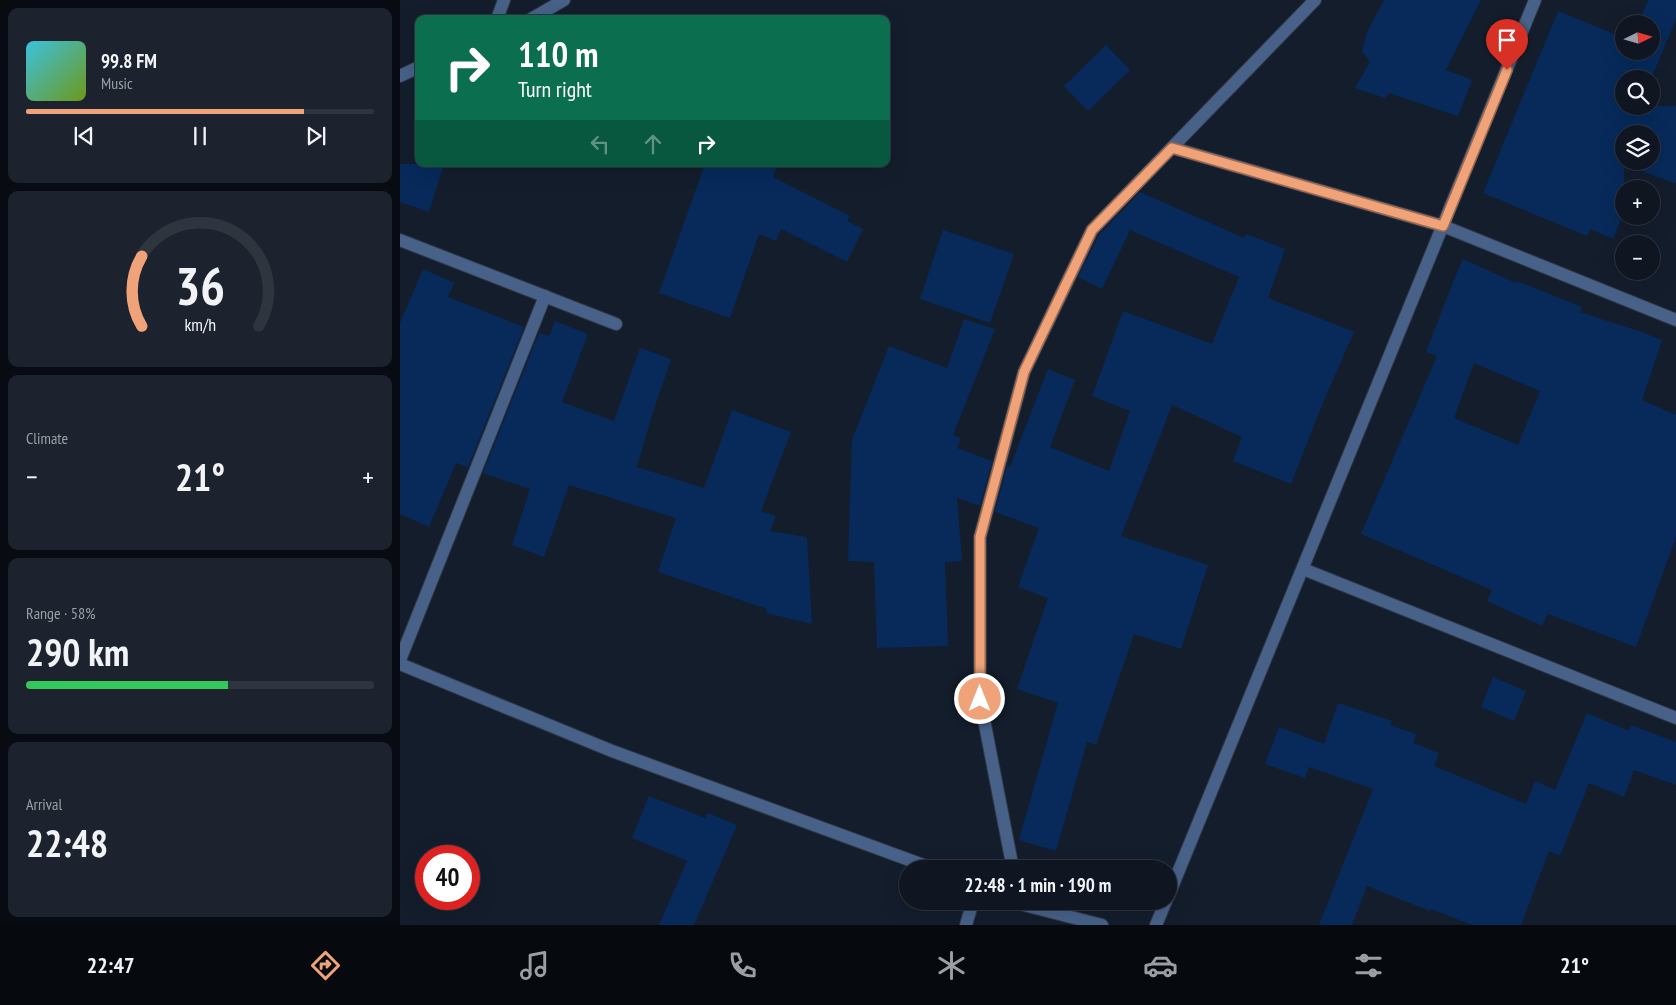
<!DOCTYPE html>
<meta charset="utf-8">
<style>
:root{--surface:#0f1621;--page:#1d232e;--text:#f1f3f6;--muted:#9b9fa5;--line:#2f353f;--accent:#f0a279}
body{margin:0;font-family:"PT Sans Narrow",sans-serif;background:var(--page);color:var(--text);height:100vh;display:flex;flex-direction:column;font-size:19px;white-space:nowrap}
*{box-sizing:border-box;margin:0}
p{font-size:16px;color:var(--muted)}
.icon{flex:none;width:28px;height:28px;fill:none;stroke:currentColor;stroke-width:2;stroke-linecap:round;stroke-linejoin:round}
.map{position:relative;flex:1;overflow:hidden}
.sheet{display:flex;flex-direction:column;gap:8px;padding:8px;background:#080c12;width:400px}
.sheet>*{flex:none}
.hud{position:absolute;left:15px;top:15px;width:475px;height:152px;border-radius:10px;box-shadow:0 5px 20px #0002,0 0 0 1px var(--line);background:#0b6e4f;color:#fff;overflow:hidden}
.needle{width:32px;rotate:85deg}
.tools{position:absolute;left:1215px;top:15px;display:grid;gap:10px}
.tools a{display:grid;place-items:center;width:45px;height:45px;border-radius:50%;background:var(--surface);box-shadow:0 5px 20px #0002,0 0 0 1px var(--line);font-size:25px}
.speed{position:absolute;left:15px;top:845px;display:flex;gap:10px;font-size:25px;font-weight:700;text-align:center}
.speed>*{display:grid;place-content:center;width:65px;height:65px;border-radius:50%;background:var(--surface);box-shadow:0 5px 20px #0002,0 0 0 1px var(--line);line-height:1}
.speed .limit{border:8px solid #d22;background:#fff;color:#111}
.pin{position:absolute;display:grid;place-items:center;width:42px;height:42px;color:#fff;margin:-51px -21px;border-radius:50% 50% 50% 0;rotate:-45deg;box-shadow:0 0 5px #0007}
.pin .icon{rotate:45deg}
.me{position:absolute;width:55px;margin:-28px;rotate:0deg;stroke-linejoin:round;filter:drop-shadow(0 0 4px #0008)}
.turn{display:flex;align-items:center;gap:18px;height:105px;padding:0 20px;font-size:22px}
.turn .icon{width:65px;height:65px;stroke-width:2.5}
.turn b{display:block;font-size:35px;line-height:42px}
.lanes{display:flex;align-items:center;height:48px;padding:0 20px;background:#0003;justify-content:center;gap:25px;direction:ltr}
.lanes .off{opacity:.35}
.big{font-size:38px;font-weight:600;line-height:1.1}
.sheet .card{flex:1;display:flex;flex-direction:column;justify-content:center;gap:8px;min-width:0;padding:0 18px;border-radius:10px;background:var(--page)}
.sheet .dial{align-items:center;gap:0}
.dial svg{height:130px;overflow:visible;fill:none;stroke:var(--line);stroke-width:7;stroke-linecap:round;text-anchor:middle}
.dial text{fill:var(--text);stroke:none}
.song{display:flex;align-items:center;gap:15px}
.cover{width:60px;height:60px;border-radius:8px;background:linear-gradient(135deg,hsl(190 70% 55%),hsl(80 70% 35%))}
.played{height:5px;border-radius:2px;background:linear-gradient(90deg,var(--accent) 80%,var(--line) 80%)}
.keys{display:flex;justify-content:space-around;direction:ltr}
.heat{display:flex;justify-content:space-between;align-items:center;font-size:28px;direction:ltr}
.charge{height:8px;border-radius:4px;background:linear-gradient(90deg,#34c759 58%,var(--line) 0)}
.trip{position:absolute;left:499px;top:860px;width:278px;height:50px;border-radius:25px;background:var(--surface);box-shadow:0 5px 20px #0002,0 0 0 1px var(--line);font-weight:600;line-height:50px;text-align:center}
.dock{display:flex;height:80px;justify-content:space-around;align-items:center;background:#06090d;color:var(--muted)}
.dock .icon{width:35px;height:35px}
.dock .on{color:var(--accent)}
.dock b{font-size:22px;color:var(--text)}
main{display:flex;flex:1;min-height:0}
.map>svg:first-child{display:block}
</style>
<main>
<section class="sheet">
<div class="card">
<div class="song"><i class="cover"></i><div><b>99.8 FM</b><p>Music</p></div></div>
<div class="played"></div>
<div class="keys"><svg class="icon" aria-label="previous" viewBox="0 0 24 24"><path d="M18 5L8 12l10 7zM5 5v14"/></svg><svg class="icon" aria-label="pause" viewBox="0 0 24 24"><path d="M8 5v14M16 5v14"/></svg><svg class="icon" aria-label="next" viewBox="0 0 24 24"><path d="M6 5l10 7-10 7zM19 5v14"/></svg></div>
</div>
<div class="card dial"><svg viewBox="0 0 100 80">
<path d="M14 69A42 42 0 1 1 86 69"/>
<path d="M14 69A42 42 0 0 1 14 26" stroke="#f0a279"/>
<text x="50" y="56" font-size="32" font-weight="700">36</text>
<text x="50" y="72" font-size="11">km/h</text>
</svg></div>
<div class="card"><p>Climate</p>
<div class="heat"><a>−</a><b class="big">21°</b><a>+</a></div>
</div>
<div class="card"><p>Range · 58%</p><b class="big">290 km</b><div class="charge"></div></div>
<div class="card"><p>Arrival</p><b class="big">22:48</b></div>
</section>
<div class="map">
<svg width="1276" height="925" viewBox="0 0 1276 925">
<rect width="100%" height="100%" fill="#141d2c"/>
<g fill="#072a5b" fill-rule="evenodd">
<path d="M 984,0 L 1081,0 L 1046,70 L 1072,80 L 1058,116 L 989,93 L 985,98 L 955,88 L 970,62 L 962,51 L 967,32 Z"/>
<path d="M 1248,0 L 1276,0 L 1276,19 L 1251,79 L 1224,79 L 1224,106 L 1276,106 L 1276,184 L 1224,164 L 1224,212 L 1213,239 L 1190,229 L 1187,236 L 1083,193 L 1158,11 L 1224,38 L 1224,51 L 1251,51 L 1251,24 L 1238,24 ZM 1224,134 L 1251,134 L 1251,161 L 1224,161 Z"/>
<path d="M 706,45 L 730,70 L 688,111 L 664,86 Z"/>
<path d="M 0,164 L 44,164 L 29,212 L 0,202 Z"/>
<path d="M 305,164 L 378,164 L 373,177 L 450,216 L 447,221 L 463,229 L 447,262 L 381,229 L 376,241 L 359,234 L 330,318 L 259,293 Z"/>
<path d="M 740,192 L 844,238 L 846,234 L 885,249 L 868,298 L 954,332 L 922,405 L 891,484 L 833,461 L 842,437 L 772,405 L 721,536 L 808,565 L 781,649 L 734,634 L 696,745 L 687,742 L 656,851 L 619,840 L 658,703 L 617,689 L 648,598 L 618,587 L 639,528 L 595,512 L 607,466 L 610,467 L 648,369 L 675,380 L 650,447 L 709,471 L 730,411 L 692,396 L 723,311 L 812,344 L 839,277 L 730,230 L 702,289 L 678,277 L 699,235 Z"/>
<path d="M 543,230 L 614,254 L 590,323 L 520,299 Z"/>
<path d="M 1063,259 L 1116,283 L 1117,281 L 1182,307 L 1180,312 L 1242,332 L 1262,340 L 1242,400 L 1276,415 L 1276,537 L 1236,647 L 1148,614 L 1142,626 L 1087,601 L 1092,590 L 961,534 L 1037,356 L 1026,352 L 1051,287 ZM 1074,363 L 1140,391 L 1118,445 L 1054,418 Z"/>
<path d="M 23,269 L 54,283 L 48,297 L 124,327 L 68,467 L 56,463 L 29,527 L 0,514 L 0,323 Z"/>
<path d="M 564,319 L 595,329 L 553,435 L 561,438 L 557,448 L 592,461 L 580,506 L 557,498 L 562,561 L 545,562 L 548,646 L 477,648 L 474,562 L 448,561 L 452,440 L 489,346 L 547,368 Z"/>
<path d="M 155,321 L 188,334 L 162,402 L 214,421 L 240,348 L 271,359 L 252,415 L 237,467 L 304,488 L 332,410 L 391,432 L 361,511 L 376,516 L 370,531 L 407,537 L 412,624 L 366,613 L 367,609 L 258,572 L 276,518 L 169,485 L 144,557 L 112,545 L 130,489 L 83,473 L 139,333 L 149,336 Z"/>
<path d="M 1093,677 L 1126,691 L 1114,721 L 1081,707 Z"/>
<path d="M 938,703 L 992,721 L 990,725 L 1016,734 L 1013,743 L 1039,753 L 1034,766 L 1126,804 L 1135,781 L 1155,790 L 1187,713 L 1229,731 L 1231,725 L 1276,742 L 1276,785 L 1234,770 L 1224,797 L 1189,783 L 1160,856 L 1149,851 L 1121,925 L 1072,925 L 1031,909 L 1030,911 L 967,886 L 952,925 L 919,925 L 973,789 L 909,767 L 905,778 L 865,764 L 879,727 L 924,744 Z"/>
<path d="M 249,796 L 305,818 L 308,813 L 337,825 L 294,925 L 259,925 L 287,861 L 232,838 Z"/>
</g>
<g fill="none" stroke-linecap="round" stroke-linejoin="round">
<g stroke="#2f3846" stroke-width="14">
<g id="minor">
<path d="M 97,19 L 104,0"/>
<path d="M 131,19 L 164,0"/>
<path d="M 0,76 L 19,67"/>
<path d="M 773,148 L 1043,226 L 1276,320"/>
<path d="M 0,240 L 216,324"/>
<path d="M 903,569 L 1276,718"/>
<path d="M 0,660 L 145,296"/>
<path d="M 0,664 L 212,751 L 534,869"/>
<path d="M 768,897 L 1135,0"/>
<path d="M 614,901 L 620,904 L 702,925"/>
<path d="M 566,925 L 573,901"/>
<path d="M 756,925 L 766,901"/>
</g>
</g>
<g stroke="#2f3846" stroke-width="14">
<g id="tertiary">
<path d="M 613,869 L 580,699 L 580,537 L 624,372 L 692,230 L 915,0"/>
<path d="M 620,901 L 620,904"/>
</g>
</g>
<use href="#minor" stroke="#476188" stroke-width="12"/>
<use href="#tertiary" stroke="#476188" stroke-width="12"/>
</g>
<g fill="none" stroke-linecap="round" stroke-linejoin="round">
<g stroke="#9c694f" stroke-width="12">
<path id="route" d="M 580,699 L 580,537 L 624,372 L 692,230 L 772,148 L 1043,226 L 1107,70"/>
</g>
<use href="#route" stroke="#f0a279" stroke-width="9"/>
</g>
</svg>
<div class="tools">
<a><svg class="needle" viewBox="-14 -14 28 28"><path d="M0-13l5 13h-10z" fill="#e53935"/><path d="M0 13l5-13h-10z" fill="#9b9fa5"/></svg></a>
<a><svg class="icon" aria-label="search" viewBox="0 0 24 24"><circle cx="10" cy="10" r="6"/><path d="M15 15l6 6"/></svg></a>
<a><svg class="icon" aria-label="layers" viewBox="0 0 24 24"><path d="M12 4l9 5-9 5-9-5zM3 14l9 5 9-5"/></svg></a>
<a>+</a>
<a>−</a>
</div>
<div class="speed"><div class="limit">40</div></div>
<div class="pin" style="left:1107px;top:70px;background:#d93025"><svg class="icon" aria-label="arrive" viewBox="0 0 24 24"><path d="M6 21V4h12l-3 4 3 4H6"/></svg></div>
<svg class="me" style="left:580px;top:699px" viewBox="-20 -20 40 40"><circle r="17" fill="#f0a279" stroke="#fff" stroke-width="3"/><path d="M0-11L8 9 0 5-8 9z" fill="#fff"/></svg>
<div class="trip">22:48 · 1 min · 190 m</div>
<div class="hud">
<div class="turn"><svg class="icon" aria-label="right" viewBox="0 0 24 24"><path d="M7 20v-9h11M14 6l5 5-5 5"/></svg><div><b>110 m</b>Turn right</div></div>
<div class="lanes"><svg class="icon off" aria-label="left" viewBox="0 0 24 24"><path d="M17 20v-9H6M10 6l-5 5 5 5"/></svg><svg class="icon off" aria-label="ahead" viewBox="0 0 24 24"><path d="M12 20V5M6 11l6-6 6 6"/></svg><svg class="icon" aria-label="right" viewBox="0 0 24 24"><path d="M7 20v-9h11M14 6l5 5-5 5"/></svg></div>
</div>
</div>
</main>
<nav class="dock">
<b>22:47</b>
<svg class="icon on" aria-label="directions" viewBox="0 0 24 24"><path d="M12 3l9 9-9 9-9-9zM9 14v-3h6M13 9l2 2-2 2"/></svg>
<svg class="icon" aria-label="music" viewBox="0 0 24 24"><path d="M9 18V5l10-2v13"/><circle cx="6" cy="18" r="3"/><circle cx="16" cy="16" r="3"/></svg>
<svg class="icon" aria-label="phone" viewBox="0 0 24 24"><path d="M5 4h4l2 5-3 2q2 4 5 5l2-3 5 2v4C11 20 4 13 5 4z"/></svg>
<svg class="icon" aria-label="climate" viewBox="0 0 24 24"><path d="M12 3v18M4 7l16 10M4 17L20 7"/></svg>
<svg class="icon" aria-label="car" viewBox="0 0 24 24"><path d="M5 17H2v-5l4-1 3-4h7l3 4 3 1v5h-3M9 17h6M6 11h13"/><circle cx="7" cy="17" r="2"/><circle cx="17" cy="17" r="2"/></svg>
<svg class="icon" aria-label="filters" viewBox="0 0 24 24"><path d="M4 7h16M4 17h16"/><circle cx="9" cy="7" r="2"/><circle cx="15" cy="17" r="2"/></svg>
<b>21°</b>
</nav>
